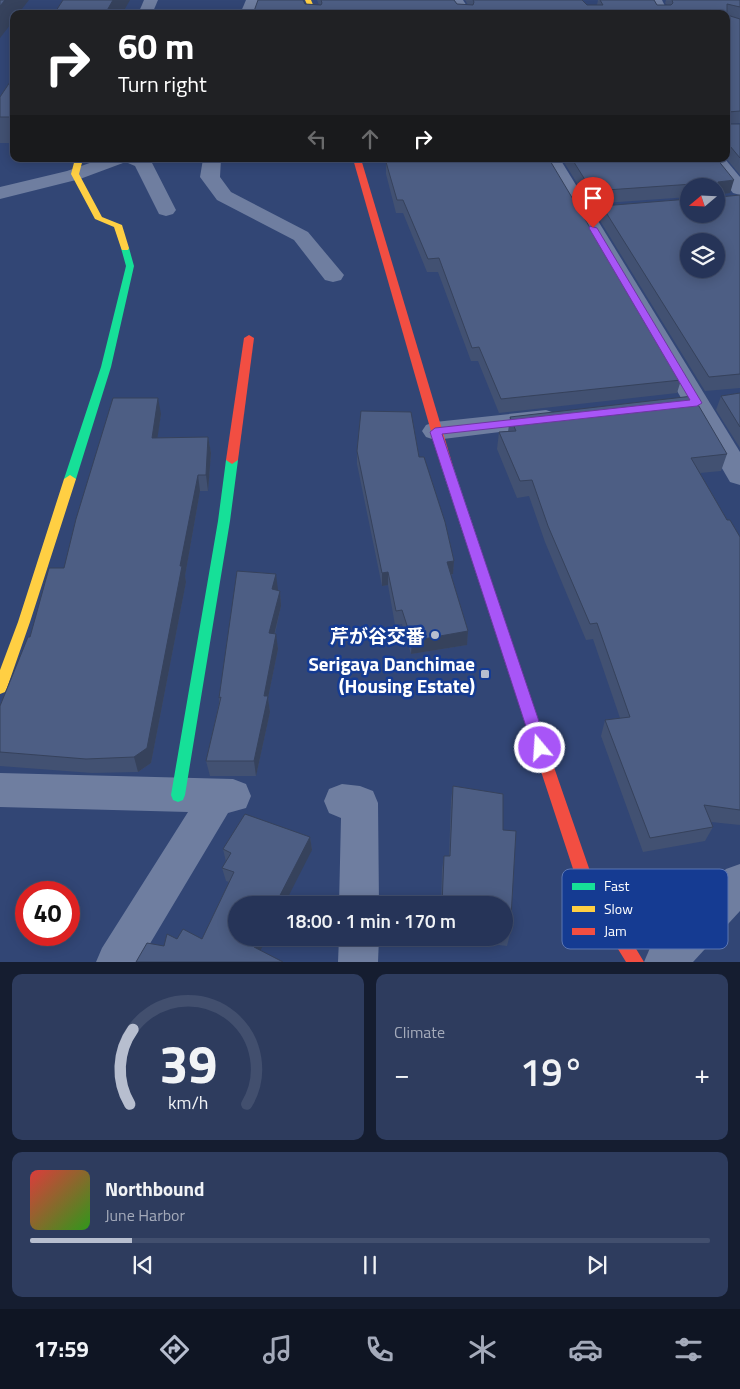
<!DOCTYPE html>
<meta charset="utf-8">
<style>
:root{--surface:#263458;--page:#2e3c5e;--text:#f1f3f6;--muted:#a4aaba;--line:#424f6e;--accent:#b7becf}
body{margin:0;font-family:"Titillium Web","Noto Sans JP",sans-serif;background:var(--page);color:var(--text);height:100vh;display:flex;flex-direction:column;font-size:19px;white-space:nowrap}
*{box-sizing:border-box;margin:0}
p{font-size:16px;color:var(--muted)}
.icon{flex:none;width:28px;height:28px;fill:none;stroke:currentColor;stroke-width:2;stroke-linecap:round;stroke-linejoin:round}
.map{position:relative;height:962px;overflow:hidden}
.drawer{display:flex;flex-direction:column;gap:12px;padding:12px;background:#151d30;flex:1}
.drawer>*{flex:none}
.guide{position:absolute;left:10px;top:10px;width:720px;height:152px;border-radius:10px;box-shadow:0 2px 12px #0003,0 0 0 1px var(--line);background:#202124;color:#fff;overflow:hidden}
.needle{width:32px;rotate:251deg}
.tools{position:absolute;left:680px;top:178px;display:grid;gap:10px}
.tools a{display:grid;place-items:center;width:45px;height:45px;border-radius:50%;background:var(--surface);box-shadow:0 2px 12px #0003,0 0 0 1px var(--line);font-size:25px}
.speed{position:absolute;left:15px;top:881px;display:flex;gap:10px;font-size:25px;font-weight:700;text-align:center}
.speed>*{display:grid;place-content:center;width:65px;height:65px;border-radius:50%;background:var(--surface);box-shadow:0 2px 12px #0003,0 0 0 1px var(--line);line-height:1}
.speed .limit{border:8px solid #d22;background:#fff;color:#111}
.pin{position:absolute;display:grid;place-items:center;width:42px;height:42px;color:#fff;margin:-51px -21px;border-radius:50% 50% 50% 0;rotate:-45deg;box-shadow:0 0 5px #0007}
.pin .icon{rotate:45deg}
.me{position:absolute;width:55px;margin:-28px;rotate:342deg;stroke-linejoin:round;filter:drop-shadow(0 0 4px #0008)}
.turn{display:flex;align-items:center;gap:18px;height:105px;padding:0 25px;font-size:22px}
.turn .icon{width:65px;height:65px;stroke-width:2.5}
.turn b{display:block;font-size:35px;line-height:42px}
.lanes{display:flex;align-items:center;height:48px;padding:0 25px;background:#0003;justify-content:center;gap:25px;direction:ltr}
.lanes .off{opacity:.35}
.big{font-size:38px;font-weight:600;line-height:1.1}
.drawer .card{flex:1;display:flex;flex-direction:column;justify-content:center;gap:8px;min-width:0;padding:0 18px;border-radius:10px;background:var(--page)}
.drawer .dial{align-items:center;gap:0}
.dial svg{height:130px;overflow:visible;fill:none;stroke:var(--line);stroke-width:7;stroke-linecap:round;text-anchor:middle}
.dial text{fill:var(--text);stroke:none}
.song{display:flex;align-items:center;gap:15px}
.cover{width:60px;height:60px;border-radius:8px;background:linear-gradient(135deg,hsl(0 70% 55%),hsl(110 70% 35%))}
.played{height:5px;border-radius:2px;background:linear-gradient(90deg,var(--accent) 15%,var(--line) 15%)}
.keys{display:flex;justify-content:space-around;direction:ltr}
.heat{display:flex;justify-content:space-between;align-items:center;font-size:28px;direction:ltr}
.drawer .tiles{flex:1;display:grid;gap:12px;grid-template-columns:1fr 1fr}
.card:last-child{grid-column:span 2}
.trip{position:absolute;left:228px;top:896px;width:285px;height:50px;border-radius:25px;background:var(--surface);box-shadow:0 2px 12px #0003,0 0 0 1px var(--line);font-weight:600;line-height:50px;text-align:center}
.tab-bar{display:flex;height:80px;justify-content:space-around;align-items:center;background:#0f1523;color:var(--muted)}
.tab-bar .icon{width:35px;height:35px}
.tab-bar .on{color:var(--accent)}
.tab-bar b{font-size:22px;color:var(--text)}
.map>svg:first-child{display:block}
</style>
<div class="map">
<svg width="740" height="962" viewBox="0 0 740 962">
<rect width="100%" height="100%" fill="#324675"/>
<g fill="none" stroke-linecap="round" stroke-linejoin="round">
<g fill="#6f7ea0" fill-rule="evenodd">
<path d="M 144,0 L 158,0 L 152,14 L 138,14 Z"/>
<path d="M 246,0 L 260,0 L 254,14 L 240,14 Z"/>
<path d="M 449,0 L 463,0 L 472,14 L 458,14 Z"/>
<path d="M 648,0 L 662,0 L 669,14 L 655,14 Z"/>
<path d="M 101,159 L 125,159 L 123,163 L 80,179 L 0,199 L 0,187 L 67,171 Z"/>
<path d="M 126,159 L 150,159 L 176,210 L 173,214 L 166,216 L 159,214 L 135,166 L 128,163 Z"/>
<path d="M 203,159 L 221,159 L 220,177 L 231,192 L 308,232 L 344,275 L 341,280 L 333,282 L 325,280 L 294,240 L 217,200 L 200,177 Z"/>
<path d="M 542,159 L 560,159 L 740,452 L 740,485 L 730,482 Z"/>
<path d="M 706,159 L 725,159 L 740,177 L 740,195 L 733,193 Z"/>
<path d="M 546,410 L 555,413 L 559,419 L 555,425 L 435,440 L 426,437 L 422,431 L 426,425 L 435,422 Z"/>
<path d="M 0,773 L 233,779 L 246,784 L 251,796 L 246,808 L 228,813 L 139,962 L 96,962 L 102,948 L 188,812 L 0,807 Z"/>
<path d="M 342,784 L 360,786 L 373,791 L 378,803 L 379,905 L 339,905 L 341,818 L 329,813 L 324,801 L 329,789 Z"/>
<path d="M 740,864 L 740,911 L 693,962 L 644,962 L 650,948 L 726,869 Z"/>
<path d="M 339,938 L 379,938 L 378,962 L 338,962 Z"/>
</g>
<g fill="#16e098" fill-rule="evenodd">
<path d="M 125,245 L 129,248 L 134,266 L 111,367 L 76,479 L 70,483 L 64,479 L 101,367 L 126,266 L 121,248 Z"/>
<path d="M 232,456 L 238,460 L 230,521 L 185,795 L 183,800 L 178,802 L 173,800 L 171,795 L 218,521 L 226,460 Z"/>
<path d="M 447,462 L 453,466 L 547,747 L 545,752 L 540,753 L 535,752 L 533,747 L 441,466 Z"/>
</g>
<g fill="#ffcf43" fill-rule="evenodd">
<path d="M 305,0 L 311,0 L 317,14 L 311,14 Z"/>
<path d="M 75,159 L 83,159 L 79,174 L 102,217 L 122,225 L 129,248 L 128,250 L 122,250 L 121,248 L 114,227 L 95,219 L 71,174 Z"/>
<path d="M 70,475 L 76,479 L 30,622 L 7,688 L 5,692 L 0,694 L 0,670 L 18,622 L 64,479 Z"/>
</g>
<g fill="#f24e42" fill-rule="evenodd">
<path d="M 353,159 L 361,159 L 453,466 L 451,469 L 443,469 L 441,466 Z"/>
<path d="M 249,335 L 254,338 L 238,460 L 232,464 L 226,460 L 244,338 Z"/>
<path d="M 540,741 L 545,742 L 547,747 L 591,874 L 644,962 L 626,962 L 578,884 L 533,747 L 535,742 Z"/>
</g>
</g>
<g fill="#425172">
<path d="M 317,0 L 454,0 L 457,4 L 468,5 L 465,0 L 582,0 L 587,5 L 597,5 L 598,0 L 654,0 L 657,5 L 667,5 L 665,3 L 666,0 L 740,0 L 740,123 L 728,124 L 740,124 L 740,175 L 726,158 L 726,14 L 253,14 L 305,4 L 319,5 Z"/>
<path d="M 14,76 L 14,143 L 0,143 L 0,97 Z"/>
<path d="M 562,159 L 717,159 L 730,193 L 718,194 L 718,195 L 720,197 L 740,195 L 740,388 L 705,391 L 599,219 L 602,206 L 689,214 L 716,186 L 689,186 L 689,197 L 590,204 Z"/>
<path d="M 386,162 L 681,380 L 677,393 L 499,413 L 478,361 L 471,361 L 438,272 L 427,272 L 403,213 L 396,213 L 386,174 Z"/>
<path d="M 740,393 L 740,448 L 716,410 L 721,396 Z"/>
<path d="M 161,414 L 157,438 L 208,437 L 211,453 L 208,491 L 200,491 L 185,576 L 186,582 L 151,763 L 138,772 L 92,773 L 0,766 L 0,706 L 30,637 L 64,568 Z"/>
<path d="M 510,417 L 727,454 L 721,471 L 700,473 L 727,520 L 740,537 L 740,825 L 711,822 L 713,827 L 705,841 L 643,852 L 601,736 L 605,720 L 620,718 L 593,639 L 586,640 L 545,542 L 529,496 L 517,498 L 497,449 L 499,432 L 508,432 Z"/>
<path d="M 357,451 L 419,457 L 454,561 L 453,574 L 451,575 L 468,631 L 467,645 L 411,654 L 402,624 L 395,625 L 388,585 L 382,586 L 357,464 Z"/>
<path d="M 278,590 L 280,591 L 281,606 L 275,634 L 278,649 L 268,698 L 270,712 L 256,776 L 210,776 L 206,761 L 219,703 L 219,698 Z"/>
<path d="M 453,786 L 503,830 L 510,934 L 507,946 L 439,938 L 504,938 L 504,905 L 441,905 L 442,869 L 444,856 L 449,856 L 451,800 Z"/>
<path d="M 310,837 L 312,850 L 236,938 L 164,946 L 177,939 L 202,939 L 229,882 L 226,881 L 222,868 L 226,862 L 223,849 Z"/>
</g>
<g fill="#36425c">
<path d="M 5,0 L 29,0 L 18,14 L 14,14 L 14,20 L 0,38 L 0,6 Z"/>
<path d="M 113,0 L 130,0 L 122,14 L 105,14 Z"/>
<path d="M 734,180 L 730,193 L 716,195 L 718,182 Z"/>
<path d="M 158,398 L 161,414 L 155,454 L 152,438 Z"/>
<path d="M 208,437 L 211,453 L 208,491 L 206,475 Z"/>
<path d="M 198,475 L 200,491 L 185,576 L 186,582 L 151,763 L 138,772 L 134,757 Z"/>
<path d="M 454,561 L 453,574 L 446,575 L 447,562 Z"/>
<path d="M 388,572 L 388,585 L 382,586 L 382,573 Z"/>
<path d="M 276,574 L 278,590 L 274,605 L 272,589 Z"/>
<path d="M 280,591 L 281,606 L 271,648 L 269,633 Z"/>
<path d="M 468,631 L 467,645 L 411,654 L 412,641 Z"/>
<path d="M 276,634 L 278,649 L 268,698 L 270,712 L 256,776 L 254,761 L 264,696 Z"/>
<path d="M 310,837 L 312,850 L 284,905 L 275,905 Z"/>
<path d="M 258,938 L 267,938 L 256,959 L 254,947 Z"/>
</g>
<g fill="#4d5e84" stroke="#36425c" fill-rule="evenodd">
<path d="M 0,0 L 5,0 L 0,6 Z"/>
<path d="M 63,0 L 113,0 L 105,14 L 54,14 Z"/>
<path d="M 258,0 L 303,0 L 305,4 L 321,5 L 322,3 L 321,0 L 454,0 L 457,4 L 473,5 L 474,2 L 473,0 L 582,0 L 587,5 L 603,5 L 600,0 L 654,0 L 657,5 L 671,5 L 673,3 L 672,0 L 740,0 L 740,7 L 727,4 L 727,15 L 740,19 L 740,111 L 728,112 L 728,124 L 740,124 L 740,158 L 730,146 L 726,145 L 726,14 L 253,14 Z"/>
<path d="M 14,76 L 14,117 L 0,117 L 0,97 Z"/>
<path d="M 422,159 L 549,159 L 681,380 L 501,399 L 479,347 L 472,348 L 439,258 L 428,259 L 403,200 L 397,200 L 386,162 Z"/>
<path d="M 572,159 L 717,159 L 734,180 L 718,182 L 718,195 L 720,197 L 740,195 L 740,374 L 709,377 L 602,206 L 689,199 L 689,214 L 716,214 L 716,186 L 694,186 L 693,184 L 592,191 ZM 689,241 L 716,241 L 716,269 L 689,269 Z"/>
<path d="M 740,393 L 740,427 L 721,396 Z"/>
<path d="M 693,396 L 727,454 L 691,458 L 727,520 L 730,520 L 740,537 L 740,810 L 704,805 L 713,827 L 650,838 L 605,720 L 630,717 L 597,623 L 590,624 L 548,526 L 532,480 L 520,481 L 499,432 L 516,431 L 510,417 Z"/>
<path d="M 113,398 L 158,398 L 152,438 L 208,437 L 206,475 L 198,475 L 180,566 L 182,566 L 147,748 L 134,757 L 86,759 L 0,752 L 0,706 L 28,637 L 30,637 L 49,568 L 64,568 L 76,519 Z"/>
<path d="M 361,411 L 411,412 L 419,457 L 424,457 L 445,522 L 454,561 L 447,562 L 468,631 L 412,641 L 402,610 L 396,611 L 388,572 L 382,573 L 357,451 Z"/>
<path d="M 237,571 L 276,574 L 272,589 L 280,591 L 269,633 L 276,634 L 264,696 L 268,696 L 254,761 L 206,761 L 221,697 L 219,698 Z"/>
<path d="M 453,786 L 503,794 L 503,830 L 516,831 L 510,934 L 504,933 L 504,905 L 442,905 L 444,856 L 450,856 Z"/>
<path d="M 245,814 L 310,837 L 275,905 L 236,905 L 236,938 L 258,938 L 254,947 L 283,962 L 136,962 L 147,943 L 164,946 L 167,934 L 177,939 L 183,929 L 202,939 L 234,872 L 222,868 L 231,853 L 223,849 Z"/>
</g>
<path fill="#a855f7" stroke="#6d37a1" d="M 590,226 L 597,228 L 702,403 L 697,406 L 442,434 L 548,748 L 546,752 L 540,754 L 535,752 L 533,748 L 430,432 L 435,428 L 690,400 L 589,228 Z"/>
<g fill="#b7becf" stroke="#153b92" stroke-width="2">
<circle cx="435" cy="635" r="5"/>
<rect x="480" y="669" width="10" height="10" rx="2.5"/>
</g>
<g text-anchor="middle" dominant-baseline="central" stroke-width="5" stroke-linejoin="round" paint-order="stroke">
<g font-size="19" font-weight="bold" fill="#fff" stroke="#153b92" text-anchor="end">
<text x="425" y="635">芹が谷交番</text>
<text x="475" y="663">Serigaya Danchimae<tspan x="475" dy="22">(Housing Estate)</tspan></text>
</g>
</g>
<rect x="562" y="869" width="166" height="80" rx="8" fill="#153b92" stroke="#5b76b3" stroke-width="1"/>
<rect x="572" y="883" width="23" height="7" fill="#16e098"/>
<rect x="572" y="906" width="23" height="6" fill="#ffcf43"/>
<rect x="572" y="928" width="23" height="7" fill="#f24e42"/>
<g font-size="14" fill="#fff">
<text x="604" y="891">Fast</text>
<text x="604" y="914">Slow</text>
<text x="604" y="936">Jam</text>
</g>
</svg>
<div class="tools">
<a><svg class="needle" viewBox="-14 -14 28 28"><path d="M0-13l5 13h-10z" fill="#e53935"/><path d="M0 13l5-13h-10z" fill="#a4aaba"/></svg></a>
<a><svg class="icon" aria-label="layers" viewBox="0 0 24 24"><path d="M12 4l9 5-9 5-9-5zM3 14l9 5 9-5"/></svg></a>
</div>
<div class="speed"><div class="limit">40</div></div>
<div class="pin" style="left:593px;top:228px;background:#d93025"><svg class="icon" aria-label="arrive" viewBox="0 0 24 24"><path d="M6 21V4h12l-3 4 3 4H6"/></svg></div>
<svg class="me" style="left:540px;top:748px" viewBox="-20 -20 40 40"><circle r="17" fill="#a855f7" stroke="#fff" stroke-width="3"/><path d="M0-11L8 9 0 5-8 9z" fill="#fff"/></svg>
<div class="trip">18:00 · 1 min · 170 m</div>
<div class="guide">
<div class="turn"><svg class="icon" aria-label="right" viewBox="0 0 24 24"><path d="M7 20v-9h11M14 6l5 5-5 5"/></svg><div><b>60 m</b>Turn right</div></div>
<div class="lanes"><svg class="icon off" aria-label="left" viewBox="0 0 24 24"><path d="M17 20v-9H6M10 6l-5 5 5 5"/></svg><svg class="icon off" aria-label="ahead" viewBox="0 0 24 24"><path d="M12 20V5M6 11l6-6 6 6"/></svg><svg class="icon" aria-label="right" viewBox="0 0 24 24"><path d="M7 20v-9h11M14 6l5 5-5 5"/></svg></div>
</div>
</div>
<section class="drawer">
<div class="tiles">
<div class="card dial"><svg viewBox="0 0 100 80">
<path d="M14 69A42 42 0 1 1 86 69"/>
<path d="M14 69A42 42 0 0 1 16 23" stroke="#b7becf"/>
<text x="50" y="56" font-size="32" font-weight="700">39</text>
<text x="50" y="72" font-size="11">km/h</text>
</svg></div>
<div class="card"><p>Climate</p>
<div class="heat"><a>−</a><b class="big">19°</b><a>+</a></div>
</div>
<div class="card">
<div class="song"><i class="cover"></i><div><b>Northbound</b><p>June Harbor</p></div></div>
<div class="played"></div>
<div class="keys"><svg class="icon" aria-label="previous" viewBox="0 0 24 24"><path d="M18 5L8 12l10 7zM5 5v14"/></svg><svg class="icon" aria-label="pause" viewBox="0 0 24 24"><path d="M8 5v14M16 5v14"/></svg><svg class="icon" aria-label="next" viewBox="0 0 24 24"><path d="M6 5l10 7-10 7zM19 5v14"/></svg></div>
</div>
</div>
</section>
<nav class="tab-bar">
<b>17:59</b>
<svg class="icon on" aria-label="directions" viewBox="0 0 24 24"><path d="M12 3l9 9-9 9-9-9zM9 14v-3h6M13 9l2 2-2 2"/></svg>
<svg class="icon" aria-label="music" viewBox="0 0 24 24"><path d="M9 18V5l10-2v13"/><circle cx="6" cy="18" r="3"/><circle cx="16" cy="16" r="3"/></svg>
<svg class="icon" aria-label="phone" viewBox="0 0 24 24"><path d="M5 4h4l2 5-3 2q2 4 5 5l2-3 5 2v4C11 20 4 13 5 4z"/></svg>
<svg class="icon" aria-label="climate" viewBox="0 0 24 24"><path d="M12 3v18M4 7l16 10M4 17L20 7"/></svg>
<svg class="icon" aria-label="car" viewBox="0 0 24 24"><path d="M5 17H2v-5l4-1 3-4h7l3 4 3 1v5h-3M9 17h6M6 11h13"/><circle cx="7" cy="17" r="2"/><circle cx="17" cy="17" r="2"/></svg>
<svg class="icon" aria-label="filters" viewBox="0 0 24 24"><path d="M4 7h16M4 17h16"/><circle cx="9" cy="7" r="2"/><circle cx="15" cy="17" r="2"/></svg>
</nav>
